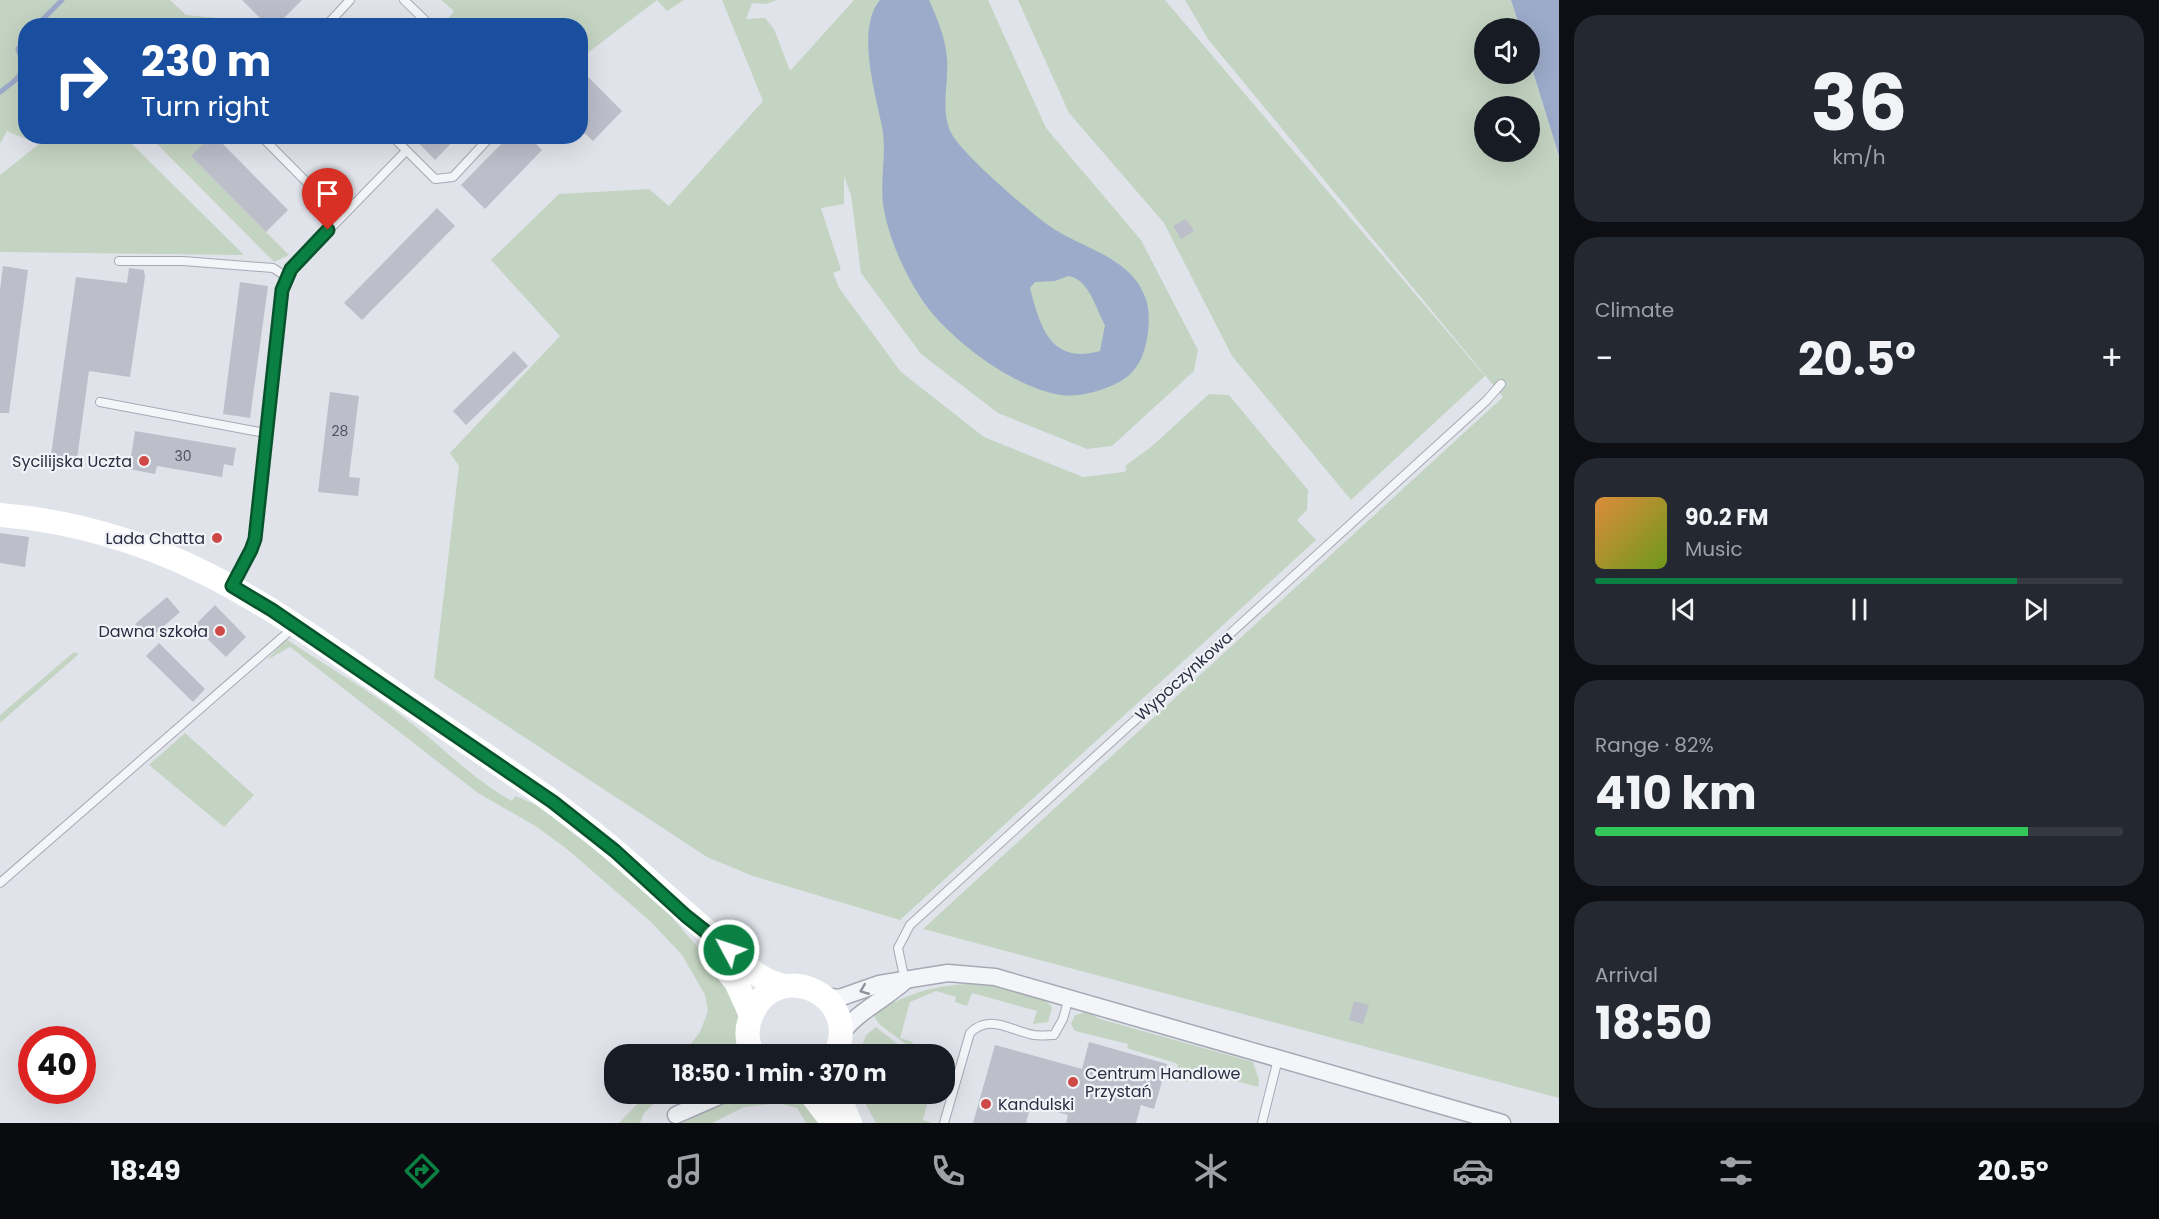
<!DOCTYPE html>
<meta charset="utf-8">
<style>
:root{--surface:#171b24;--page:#242831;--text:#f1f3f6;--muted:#9ea1a6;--line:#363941;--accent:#0b8043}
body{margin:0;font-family:Poppins,sans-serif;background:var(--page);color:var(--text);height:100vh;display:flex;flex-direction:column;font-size:22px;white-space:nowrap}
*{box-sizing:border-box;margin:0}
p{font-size:20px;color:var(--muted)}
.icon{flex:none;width:33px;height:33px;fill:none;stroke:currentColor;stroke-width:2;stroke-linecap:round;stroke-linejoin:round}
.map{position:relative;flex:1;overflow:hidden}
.sheet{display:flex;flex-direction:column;gap:15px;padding:15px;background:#0d0f14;width:600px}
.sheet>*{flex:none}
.hud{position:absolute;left:18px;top:18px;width:570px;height:126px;border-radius:24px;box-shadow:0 6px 24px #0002;background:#1a4fa0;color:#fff;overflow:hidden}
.fabs{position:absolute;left:1474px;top:18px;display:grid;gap:12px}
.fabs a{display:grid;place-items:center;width:66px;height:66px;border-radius:50%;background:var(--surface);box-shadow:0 6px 24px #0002;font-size:30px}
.speed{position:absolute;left:18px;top:1026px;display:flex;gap:12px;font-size:30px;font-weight:700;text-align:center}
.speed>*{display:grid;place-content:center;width:78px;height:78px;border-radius:50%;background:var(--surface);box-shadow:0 6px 24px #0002;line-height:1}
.speed .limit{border:9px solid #d22;background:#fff;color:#111}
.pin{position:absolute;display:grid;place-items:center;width:51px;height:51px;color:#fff;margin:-62px -26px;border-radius:50% 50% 50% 0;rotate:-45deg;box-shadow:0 0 6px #0007}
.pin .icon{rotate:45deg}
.me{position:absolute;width:66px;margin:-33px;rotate:310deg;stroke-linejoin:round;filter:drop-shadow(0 0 4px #0008)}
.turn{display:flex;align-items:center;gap:21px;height:126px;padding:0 24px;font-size:27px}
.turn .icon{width:78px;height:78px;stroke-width:2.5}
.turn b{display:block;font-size:42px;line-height:51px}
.big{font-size:45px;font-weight:700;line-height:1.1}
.sheet .widget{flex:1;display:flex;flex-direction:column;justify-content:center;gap:9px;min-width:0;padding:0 21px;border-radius:24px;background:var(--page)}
.sheet .dial{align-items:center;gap:0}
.dial b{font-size:78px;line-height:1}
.song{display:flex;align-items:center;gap:18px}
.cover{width:72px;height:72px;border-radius:9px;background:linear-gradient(135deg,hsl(30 70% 55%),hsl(80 70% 35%))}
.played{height:6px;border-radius:3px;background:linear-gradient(90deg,var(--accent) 80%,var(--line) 80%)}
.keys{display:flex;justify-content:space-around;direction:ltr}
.heat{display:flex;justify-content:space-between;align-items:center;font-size:33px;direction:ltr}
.charge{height:9px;border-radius:4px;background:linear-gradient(90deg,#34c759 82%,var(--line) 0)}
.trip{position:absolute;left:604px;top:1044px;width:351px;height:60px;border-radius:24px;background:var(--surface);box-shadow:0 6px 24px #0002;font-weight:700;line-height:60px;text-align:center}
.tab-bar{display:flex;height:96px;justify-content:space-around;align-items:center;background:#090b0e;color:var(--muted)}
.tab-bar .icon{width:42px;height:42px}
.tab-bar .selected{color:var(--accent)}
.tab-bar b{font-size:27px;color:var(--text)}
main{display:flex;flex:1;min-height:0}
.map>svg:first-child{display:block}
</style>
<main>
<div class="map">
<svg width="1559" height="1123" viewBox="0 0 1559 1123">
<rect width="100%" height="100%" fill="#e1e3ea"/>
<g fill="#c4d4c2" fill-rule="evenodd">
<path d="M 0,0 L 170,0 L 186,15 L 229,19 L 224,26 L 26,26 L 26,136 L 31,137 L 28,140 L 7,131 L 0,144 Z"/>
<path d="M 441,0 L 684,0 L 667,11 L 657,0 L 581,58 L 580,26 L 455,25 L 448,19 L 454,11 Z"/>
<path d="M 722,0 L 777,0 L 766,4 L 752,3 L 746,19 L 765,18 L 774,29 L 790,71 L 854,0 L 988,0 L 1046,128 L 1141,240 L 1198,350 L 1194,371 L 1112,446 L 1087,449 L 998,413 L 921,354 L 861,273 L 851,195 L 844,176 L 844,204 L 821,208 L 841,270 L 833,273 L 839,288 L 901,372 L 984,437 L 1083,477 L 1124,472 L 1127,469 L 1125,466 L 1151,447 L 1209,394 L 1229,395 L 1308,490 L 1307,510 L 1297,520 L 1316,540 L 900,920 L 753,876 L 707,857 L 434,678 L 459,466 L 450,453 L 560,336 L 491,260 L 559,194 L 649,189 L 669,206 L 763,101 Z"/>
<path d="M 1018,0 L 1165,0 L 1485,376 L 1351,500 L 1232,356 L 1164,223 L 1069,113 Z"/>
<path d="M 1185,0 L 1511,0 L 1520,28 L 1485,28 L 1485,74 L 1530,74 L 1530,62 L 1559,156 L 1559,1098 L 923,929 L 1503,397 L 1208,39 ZM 1485,106 L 1530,106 L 1530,152 L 1485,152 Z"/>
<path d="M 124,136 L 244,255 L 0,252 L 0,175 L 48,137 Z"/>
<path d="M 150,137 L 211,137 L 191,156 L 289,255 L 274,262 Z"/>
<path d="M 286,639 C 326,666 369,690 406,719 C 442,746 472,779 512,801 L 515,796 L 535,804 L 615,865 L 670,915 L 733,988 C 744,1008 744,1036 730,1054 L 683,1054 L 700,1032 L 708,1011 L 705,995 L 682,955 L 651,922 L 567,849 L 537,827 L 478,793 L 290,647 L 267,660 Z"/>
<path d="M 74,652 L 79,654 L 0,723 L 0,715 Z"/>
<path d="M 185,733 L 254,795 L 224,827 L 149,765 Z"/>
<path d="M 968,984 C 988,985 1042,990 1052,1008 L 1048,1022 L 1033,1024 L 1037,1011 L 972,993 L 967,1006 L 955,1002 L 956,997 L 936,991 L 910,1002 L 900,1038 L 913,1042 L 911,1048 L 879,1024 L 872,1013 C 906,995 929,986 968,984 Z"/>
<path d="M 1087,1012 L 1100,1019 L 1253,1062 L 1259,1080 L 1258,1087 L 1191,1069 L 1187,1082 L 1175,1079 L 1178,1064 L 1127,1048 L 1128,1044 L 1075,1031 L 1071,1024 L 1075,1015 Z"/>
<path d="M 876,1027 L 910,1054 L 859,1054 L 866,1035 Z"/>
<path d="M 647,1094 L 664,1094 L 644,1113 L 640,1123 L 619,1123 Z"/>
<path d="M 734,1094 L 801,1094 L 824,1123 L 806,1123 L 797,1108 L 778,1103 L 744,1107 L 712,1123 L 683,1123 Z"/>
<path d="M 860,1094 L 930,1094 L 923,1120 L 932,1123 L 876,1123 Z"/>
</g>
<g fill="#9cabca" fill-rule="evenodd">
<path d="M 880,0 L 929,0 C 937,18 946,39 947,59 C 949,84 939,113 953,136 C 965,156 1027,210 1048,225 C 1081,249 1135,257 1147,303 C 1151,319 1148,343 1141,359 C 1134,374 1122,382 1106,388 C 1092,393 1076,397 1061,395 C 1014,387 957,345 928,308 C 907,280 888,238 883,204 C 880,178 887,152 882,126 C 875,92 856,28 880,0 ZM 1068,276 C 1089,279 1095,307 1105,325 L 1100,351 C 1051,365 1040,327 1030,288 L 1035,282 L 1055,281 Z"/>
<path d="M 1511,0 L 1559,0 L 1559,156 L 1530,62 L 1530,28 L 1520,28 Z"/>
</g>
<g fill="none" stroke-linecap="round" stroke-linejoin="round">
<g stroke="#9cabca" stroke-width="5">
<path d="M 36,26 L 62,0"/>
<path d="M 0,92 C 20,77 27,75 18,49 L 26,36"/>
</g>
</g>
<g fill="#bcbeca">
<path d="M 242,0 L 302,0 L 276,26 L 268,26 Z"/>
<path d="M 580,69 L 622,111 L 593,141 L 580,129 Z"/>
<path d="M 211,136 L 215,136 L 288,210 L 266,232 L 191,156 Z"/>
<path d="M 412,136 L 458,136 L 435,160 Z"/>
<path d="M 509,136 L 528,136 L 542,150 L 485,209 L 461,185 Z"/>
<path d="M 437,208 L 455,226 L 362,320 L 344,303 Z"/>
<path d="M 1186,219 L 1194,231 L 1181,239 L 1173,226 Z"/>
<path d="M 3,266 L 28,270 L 9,413 L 0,413 L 0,290 Z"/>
<path d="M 129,268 L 144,270 L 145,277 L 130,377 L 89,371 L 77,459 L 51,455 L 76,277 L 127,283 Z"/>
<path d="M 240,282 L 268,286 L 250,418 L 223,414 Z"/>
<path d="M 514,351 L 528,366 L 466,425 L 453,411 Z"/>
<path d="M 330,392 L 359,396 L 349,477 L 360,478 L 358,496 L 318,492 Z"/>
<path d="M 135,431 L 236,448 L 233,466 L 224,464 L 222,477 L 157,466 L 155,474 L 129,469 Z"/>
<path d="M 0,533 L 29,537 L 25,567 L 0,563 Z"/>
<path d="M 167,597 L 180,612 L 149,639 L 135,624 Z"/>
<path d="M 215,605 L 246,637 L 226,657 L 194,626 Z"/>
<path d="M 159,643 L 205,689 L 193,702 L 146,656 Z"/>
<path d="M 1354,1001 L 1369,1005 L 1363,1024 L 1349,1020 Z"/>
<path d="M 1089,1042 L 1167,1064 L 1154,1109 L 1141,1105 L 1136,1123 L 1066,1123 L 1068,1115 L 1031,1105 L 1026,1123 L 973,1123 L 995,1045 L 1082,1069 Z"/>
</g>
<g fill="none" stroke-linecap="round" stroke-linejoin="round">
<g stroke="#a6a9b4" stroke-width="10">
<g id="lane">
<path d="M 404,0 L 431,26"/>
<path d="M 326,26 L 350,0"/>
<path d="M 261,136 L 341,217"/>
<path d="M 396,140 L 435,179 L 453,177 L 491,136"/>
<path d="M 119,261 L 183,261 L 273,268 L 287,277"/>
<path d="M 100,402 L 265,433"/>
<path d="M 232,586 L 249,554 L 254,539 L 282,290 L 291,269 L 406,151"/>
<path d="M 0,883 L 293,628"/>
<path d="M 905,981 L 898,948 L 910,925 L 1486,401 L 1501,384"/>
<path d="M 944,1123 L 970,1033 C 990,1013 1011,1031 1034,1035 C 1041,1036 1048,1035 1054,1035 L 1063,1019 L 1069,997"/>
<path d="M 1262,1123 L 1278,1059"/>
</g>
</g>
<g stroke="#a6a9b4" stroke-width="19">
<g id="street">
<path d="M 824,996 L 839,998 L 879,984 L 948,973 L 995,977 L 1502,1123"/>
<path d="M 841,1034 C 858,1011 884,1000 905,981"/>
<path d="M 676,1115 L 724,1094"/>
</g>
</g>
<use href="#lane" stroke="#f4f5f8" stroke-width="8"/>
<use href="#street" stroke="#f4f5f8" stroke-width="16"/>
<g stroke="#fff" stroke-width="24">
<path d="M 0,515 C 174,529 284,617 422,712 C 484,755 550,796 608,845 C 645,876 680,909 717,940 C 739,958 756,981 785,986"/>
<path d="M 710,950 L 736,982 L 751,1015"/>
<path d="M 753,1054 C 746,1041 746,1027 752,1014 C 777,956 864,996 835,1054"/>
<path d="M 811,1094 L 833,1123"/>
<path d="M 838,1094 L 850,1123"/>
</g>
</g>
<defs><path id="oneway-chevron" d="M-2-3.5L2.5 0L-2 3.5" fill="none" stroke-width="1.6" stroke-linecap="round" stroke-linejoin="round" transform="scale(1.5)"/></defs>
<use stroke="#8e929d" href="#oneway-chevron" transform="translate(864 990) rotate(158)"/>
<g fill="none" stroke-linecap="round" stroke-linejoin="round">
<g stroke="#07532c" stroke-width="15">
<path id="route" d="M 328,230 L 291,269 L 282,290 L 255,539 L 251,550 L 232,586 L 272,610 L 553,802 L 615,851 L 686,916 L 729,950"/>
</g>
<use href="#route" stroke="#0b8043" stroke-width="10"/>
</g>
<g fill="#cf4947" stroke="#f1f3f7" stroke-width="2">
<circle cx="144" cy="461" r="6"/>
<circle cx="217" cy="538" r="6"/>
<circle cx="220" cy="631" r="6"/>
<circle cx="1073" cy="1082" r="6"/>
<circle cx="986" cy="1104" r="6"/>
</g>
<g text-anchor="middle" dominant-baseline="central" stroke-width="4.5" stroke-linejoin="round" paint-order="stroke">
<g font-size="14" fill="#4e5264">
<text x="340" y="431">28</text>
<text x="183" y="456">30</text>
</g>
<g font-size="16" fill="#292e42" stroke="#f1f3f7" text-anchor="end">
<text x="132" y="461">Sycilijska Uczta</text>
<text x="205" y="538">Lada Chatta</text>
<text x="208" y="631">Dawna szkoła</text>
<text x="1085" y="1073" text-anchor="start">Centrum Handlowe<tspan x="1085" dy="18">Przystań</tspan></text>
<text x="998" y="1104" text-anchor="start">Kandulski</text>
</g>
<g font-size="16" fill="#292e42" stroke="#f1f3f7">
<text transform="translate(1184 676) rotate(-42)">Wypoczynkowa</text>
</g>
</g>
</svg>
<div class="fabs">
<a><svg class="icon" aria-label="sound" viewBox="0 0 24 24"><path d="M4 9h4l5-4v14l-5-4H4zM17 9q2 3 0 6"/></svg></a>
<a><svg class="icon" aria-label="search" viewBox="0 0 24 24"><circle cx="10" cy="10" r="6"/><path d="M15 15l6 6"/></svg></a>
</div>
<div class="speed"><div class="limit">40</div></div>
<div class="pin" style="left:328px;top:230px;background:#d93025"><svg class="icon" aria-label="arrive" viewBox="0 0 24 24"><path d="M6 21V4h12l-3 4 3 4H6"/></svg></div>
<svg class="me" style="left:729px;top:950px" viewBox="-20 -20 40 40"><circle r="17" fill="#0b8043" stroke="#fff" stroke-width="3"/><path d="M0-11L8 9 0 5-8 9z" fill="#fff"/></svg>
<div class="trip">18:50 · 1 min · 370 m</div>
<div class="hud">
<div class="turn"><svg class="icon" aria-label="right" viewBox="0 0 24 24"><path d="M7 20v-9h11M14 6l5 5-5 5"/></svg><div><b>230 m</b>Turn right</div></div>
</div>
</div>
<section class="sheet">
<div class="widget dial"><b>36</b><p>km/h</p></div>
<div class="widget"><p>Climate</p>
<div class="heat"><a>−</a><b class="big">20.5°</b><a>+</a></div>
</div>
<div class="widget">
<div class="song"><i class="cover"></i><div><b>90.2 FM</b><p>Music</p></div></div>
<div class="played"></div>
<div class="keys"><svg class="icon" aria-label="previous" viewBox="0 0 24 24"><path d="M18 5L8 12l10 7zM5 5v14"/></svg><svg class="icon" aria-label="pause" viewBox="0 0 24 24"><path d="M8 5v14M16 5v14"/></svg><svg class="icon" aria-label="next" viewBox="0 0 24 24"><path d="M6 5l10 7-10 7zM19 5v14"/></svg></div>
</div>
<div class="widget"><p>Range · 82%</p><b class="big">410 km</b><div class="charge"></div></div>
<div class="widget"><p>Arrival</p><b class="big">18:50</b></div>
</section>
</main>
<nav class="tab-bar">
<b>18:49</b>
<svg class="icon selected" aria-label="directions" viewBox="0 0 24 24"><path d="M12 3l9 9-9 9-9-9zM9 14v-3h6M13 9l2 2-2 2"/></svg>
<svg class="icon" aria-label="music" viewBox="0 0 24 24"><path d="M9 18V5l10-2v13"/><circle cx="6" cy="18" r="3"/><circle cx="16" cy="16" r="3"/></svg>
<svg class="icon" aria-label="phone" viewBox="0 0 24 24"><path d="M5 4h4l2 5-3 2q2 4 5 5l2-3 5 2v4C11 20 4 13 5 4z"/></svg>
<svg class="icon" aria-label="climate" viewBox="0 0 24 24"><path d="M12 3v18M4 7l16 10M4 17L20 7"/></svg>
<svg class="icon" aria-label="car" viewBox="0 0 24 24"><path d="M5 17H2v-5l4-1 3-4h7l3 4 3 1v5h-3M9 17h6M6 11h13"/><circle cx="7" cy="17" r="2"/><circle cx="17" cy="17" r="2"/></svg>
<svg class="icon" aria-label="filters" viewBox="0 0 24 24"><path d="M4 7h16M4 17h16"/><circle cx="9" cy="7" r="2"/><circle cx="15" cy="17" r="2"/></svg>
<b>20.5°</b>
</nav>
